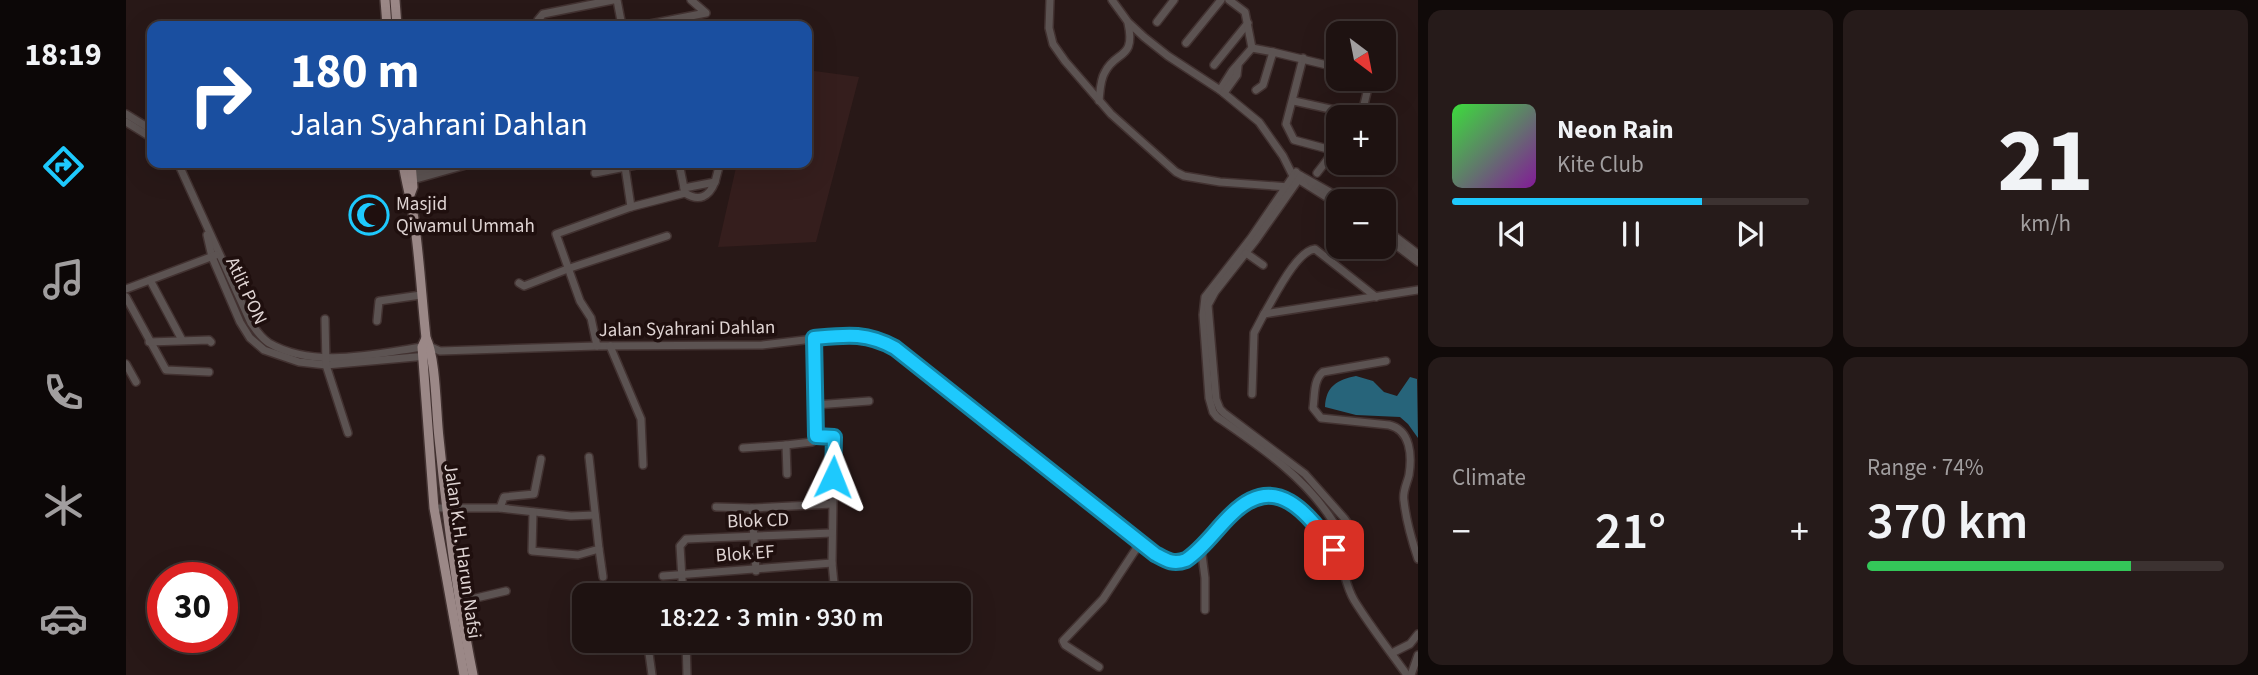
<!DOCTYPE html>
<meta charset="utf-8">
<style>
:root{--surface:#1e1211;--page:#261b1a;--text:#f1f3f6;--muted:#a19e9f;--line:#3c3231;--accent:#1ec9fd}
body{margin:0;font-family:"Source Sans 3",sans-serif;background:var(--page);color:var(--text);height:100vh;display:flex;flex-direction:column;font-size:26px;white-space:nowrap}
*{box-sizing:border-box;margin:0}
p{font-size:23px;color:var(--muted)}
.icon{flex:none;width:38px;height:38px;fill:none;stroke:currentColor;stroke-width:2;stroke-linecap:round;stroke-linejoin:round}
.map{position:relative;flex:1;overflow:hidden}
.panel{display:flex;flex-direction:column;gap:10px;padding:10px;background:#100a09;width:840px}
.panel>*{flex:none}
.hud{position:absolute;left:21px;top:21px;width:665px;height:147px;border-radius:14px;box-shadow:0 7px 28px #0002,0 0 0 2px var(--line);background:#1a4fa0;color:#fff;overflow:hidden}
.needle{width:46px;rotate:148deg}
.controls{position:absolute;left:1200px;top:21px;display:grid;gap:14px}
.controls a{display:grid;place-items:center;width:70px;height:70px;border-radius:14px;background:var(--surface);box-shadow:0 7px 28px #0002,0 0 0 2px var(--line);font-size:35px}
.speed{position:absolute;left:21px;top:562px;display:flex;gap:14px;font-size:35px;font-weight:700;text-align:center}
.speed>*{display:grid;place-content:center;width:91px;height:91px;border-radius:50%;background:var(--surface);box-shadow:0 7px 28px #0002,0 0 0 2px var(--line);line-height:1}
.speed .limit{border:10px solid #d22;background:#fff;color:#111}
.pin{position:absolute;display:grid;place-items:center;width:60px;height:60px;color:#fff;margin:-30px;border-radius:14px;box-shadow:0 4px 10px #0006}
.me{position:absolute;width:77px;margin:-38px;rotate:2deg;stroke-linejoin:round;filter:drop-shadow(0 0 5px #0008)}
.turn{display:flex;align-items:center;gap:24px;height:147px;padding:0 28px;font-size:32px}
.turn .icon{width:91px;height:91px;stroke-width:2.5}
.turn b{display:block;font-size:49px;line-height:60px}
.big{font-size:52px;font-weight:600;line-height:1.1}
.panel .tile{flex:1;display:flex;flex-direction:column;justify-content:center;gap:10px;min-width:0;padding:0 24px;border-radius:14px;background:var(--page)}
.panel .dial{align-items:center;gap:0}
.dial b{font-size:91px;line-height:1}
.song{display:flex;align-items:center;gap:21px}
.cover{width:84px;height:84px;border-radius:10px;background:linear-gradient(135deg,hsl(120 70% 55%),hsl(290 70% 35%))}
.played{height:7px;border-radius:4px;background:linear-gradient(90deg,var(--accent) 70%,var(--line) 70%)}
.keys{display:flex;justify-content:space-around;direction:ltr}
.heat{display:flex;justify-content:space-between;align-items:center;font-size:38px;direction:ltr}
.charge{height:10px;border-radius:5px;background:linear-gradient(90deg,#34c759 74%,var(--line) 0)}
.panel .tiles{flex:1;display:grid;gap:10px;grid-template-columns:repeat(2,1fr)}
.trip{position:absolute;left:446px;top:583px;width:399px;height:70px;border-radius:14px;background:var(--surface);box-shadow:0 7px 28px #0002,0 0 0 2px var(--line);font-weight:600;line-height:70px;text-align:center}
main{display:flex;flex:1;min-height:0}
.dock{display:flex;flex-direction:column;width:126px;justify-content:space-around;align-items:center;background:#0c0707;color:var(--muted)}
.dock .icon{width:49px;height:49px}
.dock .on{color:var(--accent)}
.dock b{font-size:32px;color:var(--text)}
.map>svg:first-child{display:block}
</style>
<main>
<nav class="dock">
<b>18:19</b>
<svg class="icon on" aria-label="directions" viewBox="0 0 24 24"><path d="M12 3l9 9-9 9-9-9zM9 14v-3h6M13 9l2 2-2 2"/></svg>
<svg class="icon" aria-label="music" viewBox="0 0 24 24"><path d="M9 18V5l10-2v13"/><circle cx="6" cy="18" r="3"/><circle cx="16" cy="16" r="3"/></svg>
<svg class="icon" aria-label="phone" viewBox="0 0 24 24"><path d="M5 4h4l2 5-3 2q2 4 5 5l2-3 5 2v4C11 20 4 13 5 4z"/></svg>
<svg class="icon" aria-label="climate" viewBox="0 0 24 24"><path d="M12 3v18M4 7l16 10M4 17L20 7"/></svg>
<svg class="icon" aria-label="car" viewBox="0 0 24 24"><path d="M5 17H2v-5l4-1 3-4h7l3 4 3 1v5h-3M9 17h6M6 11h13"/><circle cx="7" cy="17" r="2"/><circle cx="17" cy="17" r="2"/></svg>
</nav>
<div class="map">
<svg width="1292" height="675" viewBox="0 0 1292 675">
<rect width="100%" height="100%" fill="#281817"/>
<path fill="#351e1d" d="M 681,70 L 733,77 L 690,242 L 592,247 L 611,163 L 681,163 Z"/>
<path fill="#27647a" d="M 1230,376 L 1247,381 L 1258,392 L 1271,396 L 1284,377 L 1291,379 L 1292,438 L 1282,424 L 1274,417 L 1230,415 L 1199,407 C 1200,386 1211,380 1230,376 Z"/>
<g fill="none" stroke-linecap="round" stroke-linejoin="round">
<g stroke="#423231" stroke-width="10">
<g id="minor">
<path d="M 491,0 L 496,26"/>
<path d="M 924,0 L 923,28 L 927,44 L 939,61 L 985,114 L 1050,172 L 1058,176 L 1094,182 L 1163,187"/>
<path d="M 986,0 L 1002,22 L 1018,37 L 1042,56 L 1094,90 L 1133,122 L 1157,156 L 1167,176 L 1213,205"/>
<path d="M 1031,22 L 1048,0"/>
<path d="M 411,26 L 412,20 L 417,14 L 487,0"/>
<path d="M 514,26 L 580,13 L 565,0"/>
<path d="M 1060,43 L 1095,0"/>
<path d="M 1126,48 L 1147,52"/>
<path d="M 1177,58 L 1160,124 L 1168,140 L 1213,152"/>
<path d="M 1088,65 L 1122,23"/>
<path d="M 1094,90 L 1106,71 L 1126,48 L 1119,12 L 1103,0"/>
<path d="M 1130,90 L 1137,85 L 1147,52 L 1213,68"/>
<path d="M 1098,93 L 1111,75 L 1112,66"/>
<path d="M 973,101 C 974,92 974,80 979,72 C 990,50 1010,60 1002,23"/>
<path d="M 1168,101 L 1236,116"/>
<path d="M 0,114 L 26,130"/>
<path d="M 1235,117 L 1242,88 L 1242,79"/>
<path d="M 0,122 L 26,138"/>
<path d="M 52,163 L 125,323 C 130,330 135,338 143,343 C 188,369 248,354 296,347 L 305,347 L 314,351 L 471,346 L 636,345 L 729,334 L 748,338 L 769,348 L 1029,554 C 1037,558 1044,564 1054,562 C 1083,557 1104,492 1146,495 C 1168,496 1198,532 1209,550 C 1218,566 1219,585 1228,600 C 1244,626 1263,650 1281,675"/>
<path d="M 553,163 L 558,188"/>
<path d="M 499,167 L 505,207"/>
<path d="M 1170,172 L 1125,238 L 1079,297 L 1077,315 L 1083,398 L 1087,412 L 1091,417 C 1133,446 1178,476 1206,520 C 1209,525 1213,529 1213,535 C 1214,541 1211,545 1208,550"/>
<path d="M 469,173 L 520,163"/>
<path d="M 1191,173 L 1208,151"/>
<path d="M 1172,174 L 1220,201"/>
<path d="M 283,175 L 322,165"/>
<path d="M 1175,176 L 1130,240 L 1089,292 L 1082,305 L 1090,399 L 1094,409 L 1098,413 L 1179,474 L 1218,518 L 1223,525 L 1225,537 L 1212,557"/>
<path d="M 283,181 L 347,163"/>
<path d="M 559,193 C 573,202 583,197 589,182"/>
<path d="M 1258,228 L 1292,254"/>
<path d="M 81,235 L 86,257 L 114,322 L 124,338 L 138,350 L 173,362 L 200,365 L 301,356"/>
<path d="M 1258,236 L 1292,262"/>
<path d="M 1120,253 L 1137,265"/>
<path d="M 24,280 L 56,340"/>
<path d="M 393,283 L 398,286 L 444,268 L 541,236"/>
<path d="M 0,289 L 90,255"/>
<path d="M 0,297 L 40,370 L 83,372"/>
<path d="M 1138,314 C 1148,298 1170,251 1189,249 L 1250,297"/>
<path d="M 199,319 L 200,365 L 222,433"/>
<path d="M 251,321 L 253,301 L 295,295"/>
<path d="M 23,342 L 83,340 L 85,342"/>
<path d="M 471,346 L 465,318 L 454,301 L 430,234 L 505,207 L 559,193 L 558,188 L 589,182 L 594,163"/>
<path d="M 484,346 L 515,419 L 517,465"/>
<path d="M 1260,361 L 1197,372 C 1187,380 1189,396 1187,408 L 1195,418 L 1263,425 C 1285,430 1286,456 1283,475 C 1281,484 1276,492 1278,501 C 1280,520 1286,541 1292,559"/>
<path d="M 0,364 L 10,382"/>
<path d="M 1126,394 L 1128,333 L 1138,314 L 1292,290"/>
<path d="M 689,405 L 743,401"/>
<path d="M 617,448 L 660,445"/>
<path d="M 661,474 L 660,445 L 686,442 L 690,438 L 688,338"/>
<path d="M 590,507 L 626,508 L 706,504"/>
<path d="M 308,508 L 374,508 L 445,516 L 469,515"/>
<path d="M 374,508 L 378,497 L 408,494 L 415,459"/>
<path d="M 626,508 L 630,571"/>
<path d="M 407,512 L 406,551 L 452,555 L 473,549 L 463,457"/>
<path d="M 1075,547 L 1079,578 L 1079,610"/>
<path d="M 473,549 L 477,577"/>
<path d="M 537,576 L 706,563 L 708,439 L 705,436 L 689,436"/>
<path d="M 557,595 L 554,546 L 560,539 L 706,533"/>
<path d="M 682,595 L 709,594 L 706,563"/>
<path d="M 333,602 L 380,591"/>
<path d="M 560,640 L 561,675"/>
<path d="M 1266,653 L 1284,644 L 1292,634"/>
<path d="M 973,667 L 939,645 L 937,641 L 977,599 L 1014,543"/>
<path d="M 526,675 L 522,646 L 528,640"/>
<path d="M 1285,675 L 1292,655"/>
</g>
</g>
<g stroke="#423231" stroke-width="12">
<g id="major">
<path d="M 259,0 L 261,26"/>
<path d="M 269,0 L 271,26"/>
<path d="M 277,163 C 280,185 287,205 289,227 C 294,264 296,301 300,338 C 310,358 310,412 313,438 C 321,517 331,596 347,675"/>
<path d="M 284,195 L 287,187 L 285,163"/>
<path d="M 300,338 L 296,347 L 308,508 L 338,675"/>
</g>
</g>
<use href="#minor" stroke="#5c5352" stroke-width="7"/>
<use href="#major" stroke="#9b8887" stroke-width="9"/>
</g>
<g fill="none" stroke-linecap="round" stroke-linejoin="round">
<g stroke="#1483a4" stroke-width="18">
<path id="route" d="M 707,477 L 708,437 L 690,436 L 688,338 C 720,335 740,332 769,348 L 1029,554 C 1040,560 1047,565 1060,560 C 1078,548 1090,529 1106,514 C 1150,471 1182,513 1208,550"/>
</g>
<use href="#route" stroke="#1ec9fd" stroke-width="12"/>
</g>
<defs>
<g id="mosque-ring" transform="scale(2.0125)"><circle r="9.5" fill="#1f0f0e" stroke="#1ec9fd" stroke-width="1.5"/><path d="M3.5-4.9A6 6 0 1 0 3.5 4.9A5 5 0 1 1 3.5-4.9Z" fill="#1ec9fd"/></g>
</defs>
<g fill-rule="evenodd">
<use href="#mosque-ring" x="243" y="215"/>
</g>
<g text-anchor="middle" dominant-baseline="central" stroke-width="7" stroke-linejoin="round" paint-order="stroke">
<g font-size="19" fill="#dfd4d3" stroke="#1f0f0e" text-anchor="start">
<text x="270" y="204">Masjid<tspan x="270" dy="22">Qiwamul Ummah</tspan></text>
</g>
<g font-size="19" fill="#dfd4d3" stroke="#1f0f0e">
<text transform="translate(120 291) rotate(65)">Atlit PON</text>
<text transform="translate(561 329) rotate(-1)">Jalan Syahrani Dahlan</text>
<text transform="translate(632 521) rotate(-2)">Blok CD</text>
<text transform="translate(336 551) rotate(82)">Jalan K.H. Harun Nafsi</text>
<text transform="translate(619 554) rotate(-4)">Blok EF</text>
</g>
</g>
</svg>
<div class="controls">
<a><svg class="needle" viewBox="-14 -14 28 28"><path d="M0-13l5 13h-10z" fill="#e53935"/><path d="M0 13l5-13h-10z" fill="#a19e9f"/></svg></a>
<a>+</a>
<a>−</a>
</div>
<div class="speed"><div class="limit">30</div></div>
<div class="pin" style="left:1208px;top:550px;background:#d93025"><svg class="icon" aria-label="arrive" viewBox="0 0 24 24"><path d="M6 21V4h12l-3 4 3 4H6"/></svg></div>
<svg class="me" style="left:707px;top:477px" viewBox="-20 -20 40 40"><path d="M0-17L14 15 0 8-14 15z" fill="#1ec9fd" stroke="#fff" stroke-width="4"/></svg>
<div class="trip">18:22 · 3 min · 930 m</div>
<div class="hud">
<div class="turn"><svg class="icon" aria-label="right" viewBox="0 0 24 24"><path d="M7 20v-9h11M14 6l5 5-5 5"/></svg><div><b>180 m</b>Jalan Syahrani Dahlan</div></div>
</div>
</div>
<section class="panel">
<div class="tiles">
<div class="tile">
<div class="song"><i class="cover"></i><div><b>Neon Rain</b><p>Kite Club</p></div></div>
<div class="played"></div>
<div class="keys"><svg class="icon" aria-label="previous" viewBox="0 0 24 24"><path d="M18 5L8 12l10 7zM5 5v14"/></svg><svg class="icon" aria-label="pause" viewBox="0 0 24 24"><path d="M8 5v14M16 5v14"/></svg><svg class="icon" aria-label="next" viewBox="0 0 24 24"><path d="M6 5l10 7-10 7zM19 5v14"/></svg></div>
</div>
<div class="tile dial"><b>21</b><p>km/h</p></div>
<div class="tile"><p>Climate</p>
<div class="heat"><a>−</a><b class="big">21°</b><a>+</a></div>
</div>
<div class="tile"><p>Range · 74%</p><b class="big">370 km</b><div class="charge"></div></div>
</div>
</section>
</main>
